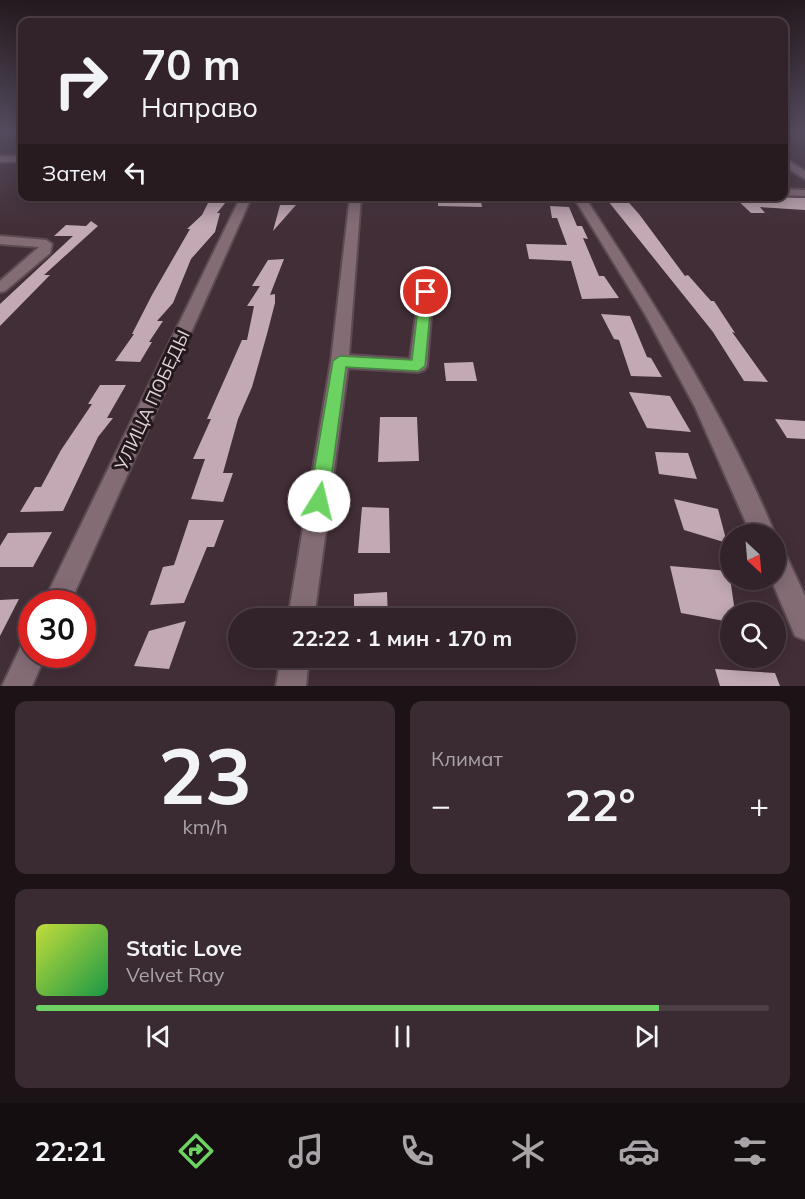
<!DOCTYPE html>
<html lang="ru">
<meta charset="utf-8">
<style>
:root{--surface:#322229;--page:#3a2a31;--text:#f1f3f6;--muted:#a8a4a8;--line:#4d3f46;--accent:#6cd362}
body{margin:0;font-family:Mulish,sans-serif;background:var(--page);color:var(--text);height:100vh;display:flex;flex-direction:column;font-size:22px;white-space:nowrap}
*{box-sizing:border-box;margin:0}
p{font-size:20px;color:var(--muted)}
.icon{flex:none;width:33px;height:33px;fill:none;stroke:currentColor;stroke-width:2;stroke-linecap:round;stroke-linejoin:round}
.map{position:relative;height:686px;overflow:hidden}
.sheet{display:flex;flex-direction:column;gap:15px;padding:15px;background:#1c1317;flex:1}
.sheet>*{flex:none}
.top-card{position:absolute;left:18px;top:18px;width:770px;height:183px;border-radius:12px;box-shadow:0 3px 15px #0003,0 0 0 2px var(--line);background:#322229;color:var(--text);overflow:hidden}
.needle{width:39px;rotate:154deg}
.buttons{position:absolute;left:720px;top:524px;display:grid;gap:12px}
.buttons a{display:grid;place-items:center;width:66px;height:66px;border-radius:50%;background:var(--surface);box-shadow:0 3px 15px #0003,0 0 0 2px var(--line);font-size:30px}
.speed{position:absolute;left:18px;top:590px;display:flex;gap:12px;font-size:30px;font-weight:700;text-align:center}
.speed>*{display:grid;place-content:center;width:78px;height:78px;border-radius:50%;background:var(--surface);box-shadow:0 3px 15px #0003,0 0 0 2px var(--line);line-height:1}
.speed .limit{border:9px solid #d22;background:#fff;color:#111}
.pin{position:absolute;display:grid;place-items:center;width:51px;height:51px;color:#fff;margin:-26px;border:3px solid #fff;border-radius:50%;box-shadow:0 2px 6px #0007}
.me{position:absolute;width:66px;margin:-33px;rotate:9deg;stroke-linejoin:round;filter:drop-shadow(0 0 4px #0008)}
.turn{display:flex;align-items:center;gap:21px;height:126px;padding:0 24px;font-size:27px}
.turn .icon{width:78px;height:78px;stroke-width:2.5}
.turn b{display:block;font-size:42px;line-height:51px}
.then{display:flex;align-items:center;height:57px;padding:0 24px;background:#0003;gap:12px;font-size:22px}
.big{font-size:45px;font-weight:700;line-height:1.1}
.sheet .widget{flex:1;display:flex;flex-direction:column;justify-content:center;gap:9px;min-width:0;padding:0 21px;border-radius:12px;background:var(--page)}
.sheet .dial{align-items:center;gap:0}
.dial b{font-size:78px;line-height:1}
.song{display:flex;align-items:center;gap:18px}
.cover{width:72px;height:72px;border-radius:9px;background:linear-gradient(135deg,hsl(70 70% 55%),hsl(140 70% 35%))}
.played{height:6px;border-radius:3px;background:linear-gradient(90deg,var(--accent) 85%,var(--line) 85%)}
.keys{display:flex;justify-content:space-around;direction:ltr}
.heat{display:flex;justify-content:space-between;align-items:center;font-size:33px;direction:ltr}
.sheet .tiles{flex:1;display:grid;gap:15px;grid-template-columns:1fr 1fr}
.widget:last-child{grid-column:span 2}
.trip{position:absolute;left:228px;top:608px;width:348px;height:60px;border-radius:30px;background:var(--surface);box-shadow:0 3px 15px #0003,0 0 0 2px var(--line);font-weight:700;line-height:60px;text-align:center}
.tab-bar{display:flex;height:96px;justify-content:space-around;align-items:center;background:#140e10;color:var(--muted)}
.tab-bar .icon{width:42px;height:42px}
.tab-bar .on{color:var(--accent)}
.tab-bar b{font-size:27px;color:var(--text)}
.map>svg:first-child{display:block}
</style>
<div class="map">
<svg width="805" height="686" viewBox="0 0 805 686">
<rect width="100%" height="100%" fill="#422e37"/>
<g fill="#c2a9b3">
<path d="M 438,196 L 480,196 L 482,207 L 438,206 Z"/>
<path d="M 604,196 L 623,196 L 639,214 L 685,276 L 688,275 L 711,301 L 714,301 L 735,333 L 732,332 L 768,382 L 744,381 L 713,332 Z"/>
<path d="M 733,196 L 805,198 L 805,210 L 760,207 L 765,213 L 751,213 Z"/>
<path d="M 209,201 L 226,202 L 217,213 L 220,213 L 215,232 L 191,259 L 173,303 L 157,321 L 163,321 L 149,342 L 152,342 L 140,362 L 115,361 L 134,334 L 132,334 L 152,295 L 190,229 L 187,229 L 202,215 Z"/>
<path d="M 280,205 L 296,205 L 273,231 Z"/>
<path d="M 550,206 L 569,207 L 577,226 L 582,226 L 588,239 L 583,238 L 599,276 L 604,276 L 619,298 L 582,299 L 571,261 L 529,259 L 526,244 L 567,245 L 557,218 L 552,218 Z"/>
<path d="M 91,221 L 98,226 L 44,275 L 50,275 L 0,326 L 0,304 L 73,236 L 54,236 L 66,225 L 86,226 Z"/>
<path d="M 284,259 L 270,295 L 275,294 L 275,303 L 267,334 L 252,387 L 238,419 L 223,473 L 233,473 L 223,502 L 191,499 L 205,459 L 193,459 L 211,419 L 207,419 L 242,340 L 247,340 L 254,306 L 247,306 L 260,286 L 252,286 L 268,260 Z"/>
<path d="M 601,314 L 630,316 L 647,357 L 651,358 L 662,377 L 631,376 L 619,340 L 614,339 Z"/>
<path d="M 473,362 L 477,381 L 446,381 L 444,363 Z"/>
<path d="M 100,385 L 126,385 L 107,418 L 113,418 L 98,437 L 63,511 L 20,512 L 35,487 L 41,487 L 61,450 L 92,404 L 88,404 Z"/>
<path d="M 629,392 L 670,396 L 691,432 L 647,428 Z"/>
<path d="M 380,417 L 417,417 L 419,461 L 378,462 Z"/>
<path d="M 775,419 L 805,421 L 805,439 L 787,438 Z"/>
<path d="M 655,452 L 688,453 L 697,479 L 659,474 Z"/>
<path d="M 674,499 L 718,509 L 727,543 L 684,530 Z"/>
<path d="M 362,507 L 389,508 L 390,553 L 358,553 Z"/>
<path d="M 189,520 L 224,520 L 214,547 L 207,547 L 184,603 L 150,605 L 163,567 L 174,565 Z"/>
<path d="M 52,532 L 33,567 L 0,567 L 0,546 L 8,533 Z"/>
<path d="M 670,566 L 729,571 L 735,612 L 730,612 L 730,622 L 681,613 Z"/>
<path d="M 387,592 L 388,618 L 354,618 L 354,594 Z"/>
<path d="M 19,599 L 0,636 L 0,600 Z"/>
<path d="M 186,621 L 169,669 L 134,666 L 149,631 Z"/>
<path d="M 715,669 L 775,673 L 780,686 L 720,686 Z"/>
</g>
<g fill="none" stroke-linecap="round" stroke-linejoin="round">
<g stroke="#5c4b52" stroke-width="4">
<g id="minor">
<rect x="0" y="156" width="22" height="6"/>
<path d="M 783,157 L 805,171 L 805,179 L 783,165 Z"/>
<path d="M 783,189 L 805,190 L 805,196 L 783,195 Z"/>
<path d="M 241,196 L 252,196 L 70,603 L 43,603 Z"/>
<path d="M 350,196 L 361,196 L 349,355 L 410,359 L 419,292 L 426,288 L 433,292 L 427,366 L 424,370 L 418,372 L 348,368 L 314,618 L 288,618 L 331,361 Z"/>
<path d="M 573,196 L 584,196 C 655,305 725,414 775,534 L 751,534 L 695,407 L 645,314 Z"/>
<path d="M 0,236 L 46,240 L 52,244 L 50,253 L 5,291 L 0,292 L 0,281 L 39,247 L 0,244 Z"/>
<path d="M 776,550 L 785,553 L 805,596 L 805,640 L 795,636 L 771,579 L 776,579 Z"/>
<path d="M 32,640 L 32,654 L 46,654 L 32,686 L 2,686 L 22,644 Z"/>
<path d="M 281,657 L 309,657 L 306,686 L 276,686 Z"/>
</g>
</g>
<use href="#minor" fill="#846c75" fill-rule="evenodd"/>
</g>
<linearGradient id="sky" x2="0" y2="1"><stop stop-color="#24191e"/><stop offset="0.58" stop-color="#544c5e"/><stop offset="1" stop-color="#544c5e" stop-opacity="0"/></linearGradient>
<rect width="805" height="226" fill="url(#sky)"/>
<path fill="#6cd362" stroke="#468940" stroke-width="1.5" d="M 426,288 L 432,292 L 425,366 L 418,371 L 346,367 L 328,501 L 325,507 L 319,510 L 312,507 L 309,501 L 333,361 L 340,356 L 412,360 L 420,292 Z"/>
<g text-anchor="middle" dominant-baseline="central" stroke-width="6" stroke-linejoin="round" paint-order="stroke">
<g font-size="18" fill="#e2d4d9" stroke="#23191d">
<text transform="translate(152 400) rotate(-65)">УЛИЦА ПОБЕДЫ</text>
</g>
</g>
</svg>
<div class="buttons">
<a><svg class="needle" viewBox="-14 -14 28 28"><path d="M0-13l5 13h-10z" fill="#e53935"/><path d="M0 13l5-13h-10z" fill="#a8a4a8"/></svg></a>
<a><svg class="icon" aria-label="search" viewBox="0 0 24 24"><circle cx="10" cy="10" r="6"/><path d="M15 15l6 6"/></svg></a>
</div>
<div class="speed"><div class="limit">30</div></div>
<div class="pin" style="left:426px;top:292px;background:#d93025"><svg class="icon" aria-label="arrive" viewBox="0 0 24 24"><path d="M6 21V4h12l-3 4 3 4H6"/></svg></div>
<svg class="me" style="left:319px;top:501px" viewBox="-20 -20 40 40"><circle r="19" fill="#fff"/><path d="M0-13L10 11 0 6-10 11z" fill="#6cd362"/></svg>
<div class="trip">22:22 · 1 мин · 170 m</div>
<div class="top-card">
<div class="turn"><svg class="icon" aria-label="right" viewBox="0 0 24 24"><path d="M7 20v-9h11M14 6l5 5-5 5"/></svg><div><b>70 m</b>Направо</div></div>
<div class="then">Затем<svg class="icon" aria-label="left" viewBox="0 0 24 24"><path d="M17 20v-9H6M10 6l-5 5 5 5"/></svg></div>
</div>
</div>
<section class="sheet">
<div class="tiles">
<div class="widget dial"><b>23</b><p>km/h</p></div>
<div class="widget"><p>Климат</p>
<div class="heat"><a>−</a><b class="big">22°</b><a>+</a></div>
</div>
<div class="widget">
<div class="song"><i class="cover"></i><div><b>Static Love</b><p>Velvet Ray</p></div></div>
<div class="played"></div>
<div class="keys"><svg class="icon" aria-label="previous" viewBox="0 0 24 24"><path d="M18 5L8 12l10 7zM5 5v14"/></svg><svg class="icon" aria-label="pause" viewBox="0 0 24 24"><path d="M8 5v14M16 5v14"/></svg><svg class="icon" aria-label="next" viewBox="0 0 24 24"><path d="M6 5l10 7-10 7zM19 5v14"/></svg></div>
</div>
</div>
</section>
<nav class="tab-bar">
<b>22:21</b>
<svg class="icon on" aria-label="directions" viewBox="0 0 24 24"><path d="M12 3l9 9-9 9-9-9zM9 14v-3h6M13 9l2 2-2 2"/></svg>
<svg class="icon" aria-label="music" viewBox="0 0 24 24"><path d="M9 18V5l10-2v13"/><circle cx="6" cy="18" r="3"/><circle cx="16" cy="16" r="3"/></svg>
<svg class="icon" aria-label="phone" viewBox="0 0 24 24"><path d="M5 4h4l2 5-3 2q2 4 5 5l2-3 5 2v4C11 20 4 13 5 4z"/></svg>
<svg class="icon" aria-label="climate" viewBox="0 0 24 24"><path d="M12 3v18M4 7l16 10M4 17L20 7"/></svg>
<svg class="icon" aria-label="car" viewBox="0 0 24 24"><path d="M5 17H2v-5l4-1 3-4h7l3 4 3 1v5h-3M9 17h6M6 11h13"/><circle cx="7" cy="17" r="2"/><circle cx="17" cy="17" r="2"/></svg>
<svg class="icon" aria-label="filters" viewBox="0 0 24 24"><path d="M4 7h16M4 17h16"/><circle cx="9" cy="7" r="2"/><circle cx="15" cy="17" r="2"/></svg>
</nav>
